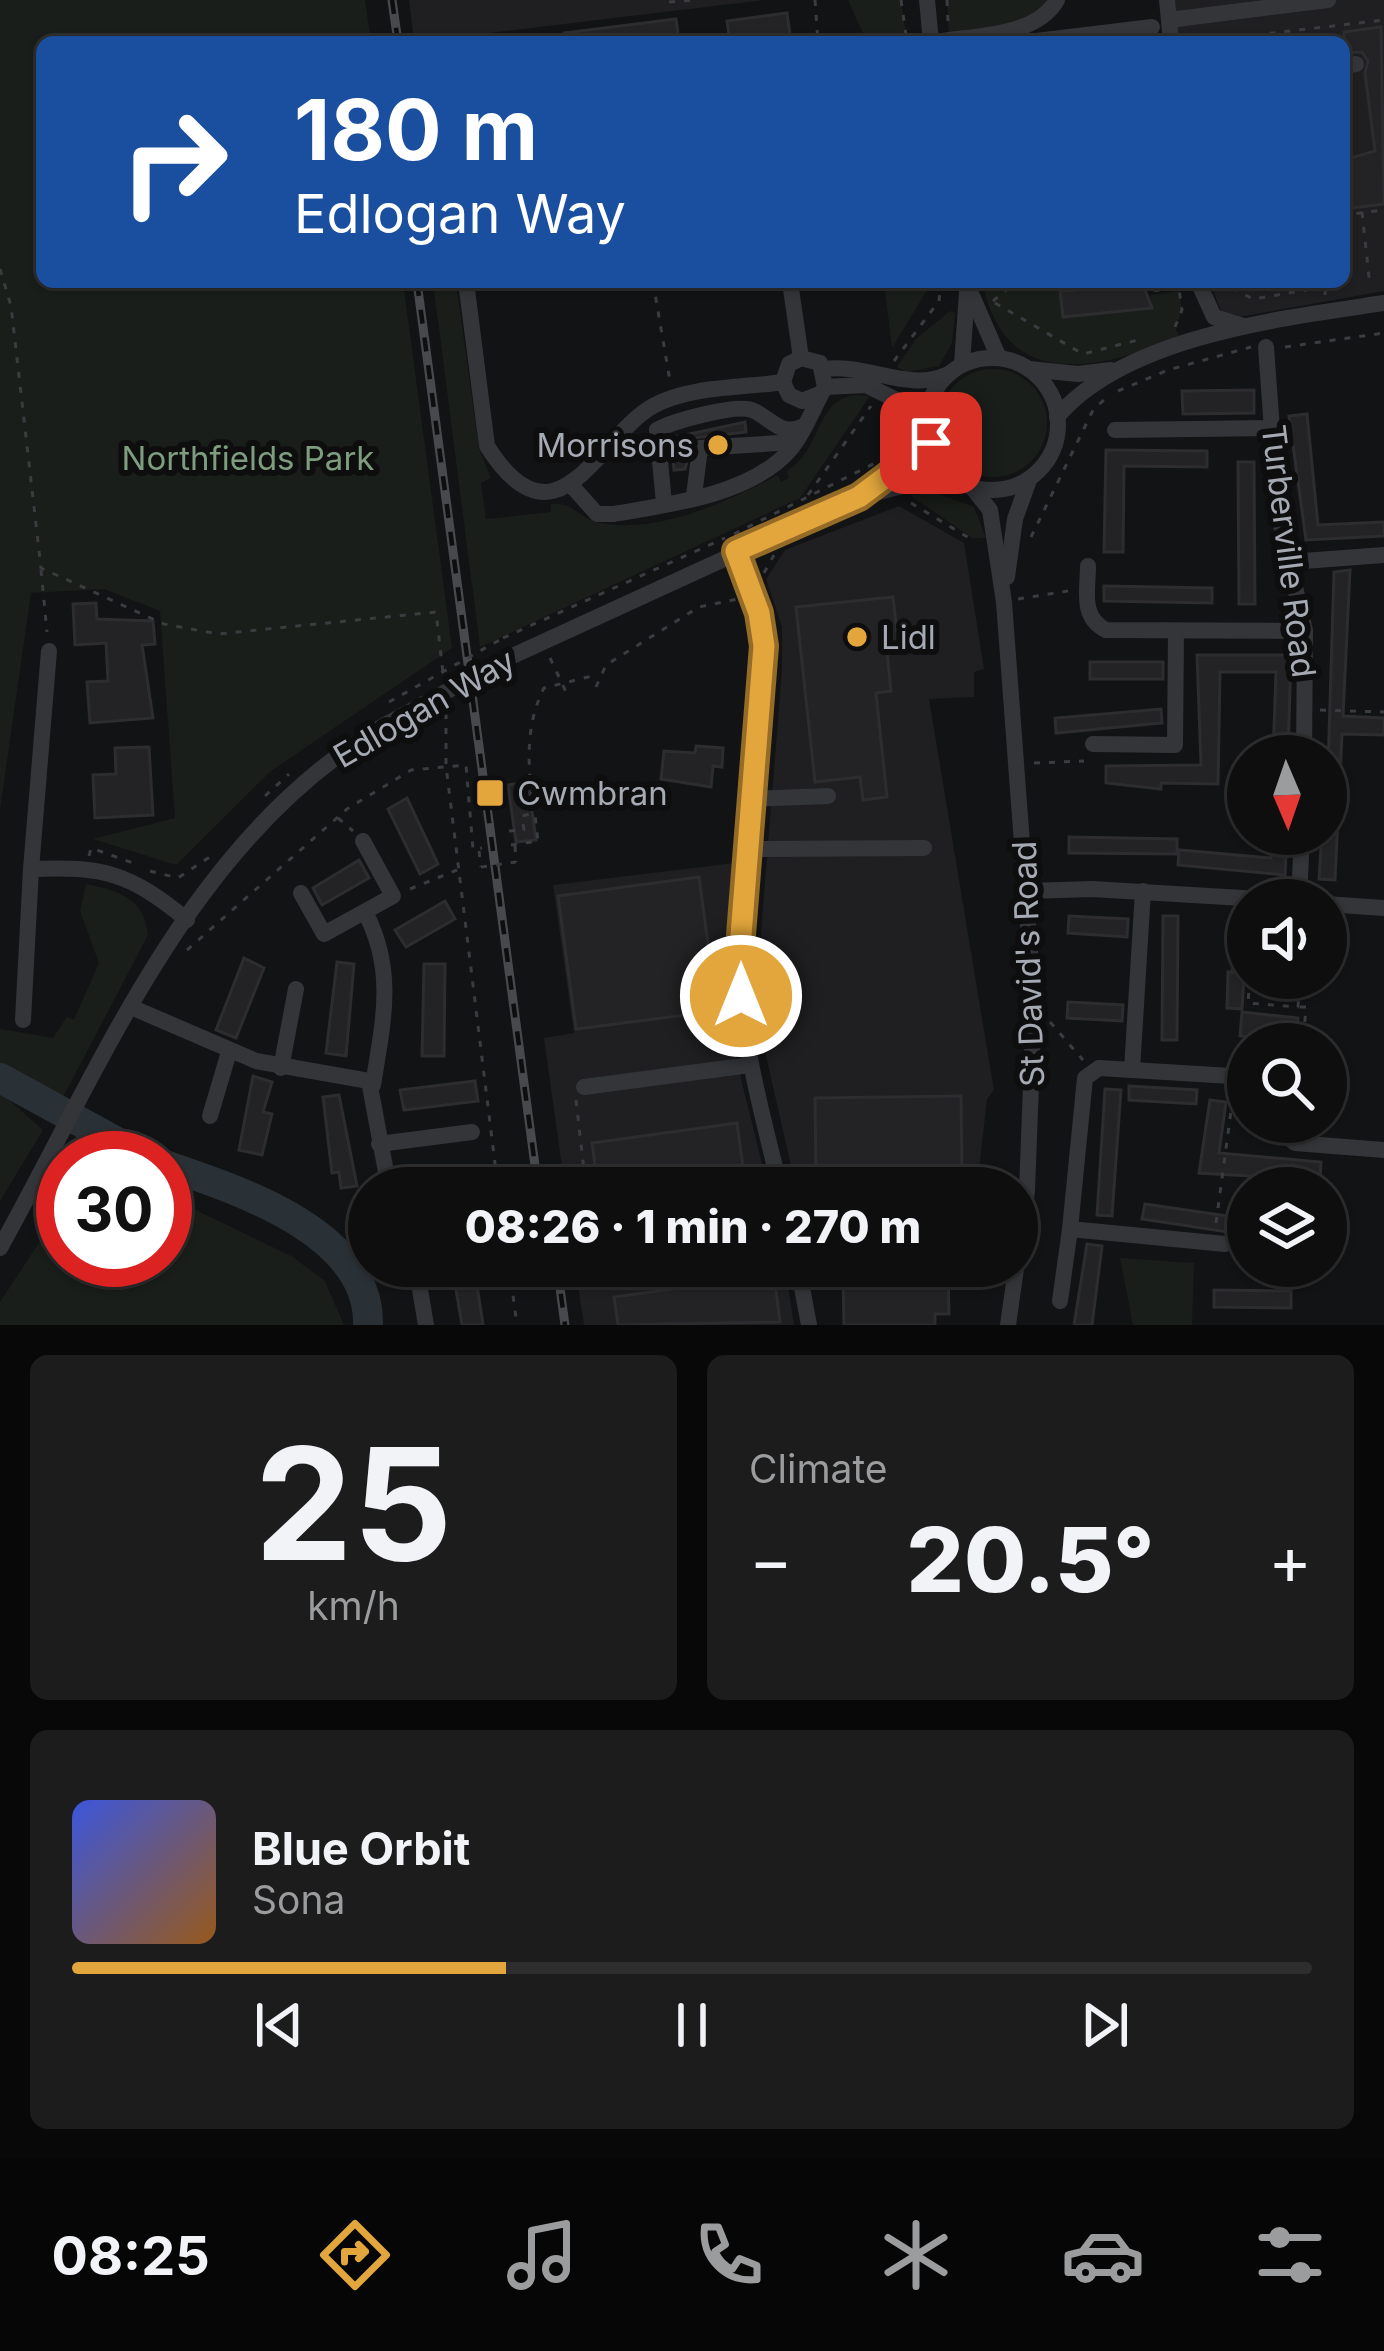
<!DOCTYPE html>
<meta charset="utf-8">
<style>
:root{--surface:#0e0e0f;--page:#1c1c1d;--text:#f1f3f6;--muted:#9b9c9e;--line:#2e2e2f;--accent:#e3a63c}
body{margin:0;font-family:Inter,sans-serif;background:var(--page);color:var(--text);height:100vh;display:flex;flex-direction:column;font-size:45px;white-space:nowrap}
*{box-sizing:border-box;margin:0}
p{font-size:39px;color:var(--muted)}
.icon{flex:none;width:66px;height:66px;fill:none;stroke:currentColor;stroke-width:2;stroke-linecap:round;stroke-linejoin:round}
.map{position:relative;height:1325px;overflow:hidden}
.sheet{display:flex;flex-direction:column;gap:30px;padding:30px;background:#080808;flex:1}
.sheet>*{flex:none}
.top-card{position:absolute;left:36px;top:36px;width:1314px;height:252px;border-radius:18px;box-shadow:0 3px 9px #0004,0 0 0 3px var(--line);background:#1a4fa0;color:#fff;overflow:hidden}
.needle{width:78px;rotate:178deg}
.tools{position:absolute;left:1227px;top:735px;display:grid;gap:24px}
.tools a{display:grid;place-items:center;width:120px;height:120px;border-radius:50%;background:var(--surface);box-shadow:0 3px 9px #0004,0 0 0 3px var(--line);font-size:60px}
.speed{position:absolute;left:36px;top:1131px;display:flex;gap:24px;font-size:60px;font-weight:700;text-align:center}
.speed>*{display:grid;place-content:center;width:156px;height:156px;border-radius:50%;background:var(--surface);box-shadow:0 3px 9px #0004,0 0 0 3px var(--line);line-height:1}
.speed .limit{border:18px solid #d22;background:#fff;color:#111}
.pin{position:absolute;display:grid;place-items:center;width:102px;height:102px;color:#fff;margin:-51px;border-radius:24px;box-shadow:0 6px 18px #0006}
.me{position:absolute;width:132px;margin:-66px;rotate:0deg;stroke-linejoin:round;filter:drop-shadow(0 0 9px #0008)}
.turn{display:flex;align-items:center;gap:42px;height:252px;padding:0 60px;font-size:54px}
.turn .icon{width:156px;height:156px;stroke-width:2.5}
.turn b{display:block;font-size:84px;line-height:102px}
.big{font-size:90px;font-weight:800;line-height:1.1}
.sheet .tile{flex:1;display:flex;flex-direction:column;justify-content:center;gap:18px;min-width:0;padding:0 42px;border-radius:18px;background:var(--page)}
.sheet .dial{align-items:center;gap:0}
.dial b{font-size:156px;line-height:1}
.song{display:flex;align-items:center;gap:36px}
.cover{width:144px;height:144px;border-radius:18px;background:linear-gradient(135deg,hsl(230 70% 55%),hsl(30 70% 35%))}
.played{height:12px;border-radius:6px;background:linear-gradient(90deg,var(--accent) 35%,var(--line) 35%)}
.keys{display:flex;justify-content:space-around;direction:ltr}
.heat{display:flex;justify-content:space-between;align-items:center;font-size:66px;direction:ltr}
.sheet .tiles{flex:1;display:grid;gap:30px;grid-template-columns:1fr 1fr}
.tile:last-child{grid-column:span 2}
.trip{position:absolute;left:348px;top:1167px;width:690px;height:120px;border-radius:60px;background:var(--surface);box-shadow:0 3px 9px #0004,0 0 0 3px var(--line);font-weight:800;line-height:120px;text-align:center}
.dock{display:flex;height:192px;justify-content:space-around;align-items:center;background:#060606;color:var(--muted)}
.dock .icon{width:84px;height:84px}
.dock .active{color:var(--accent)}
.dock b{font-size:54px;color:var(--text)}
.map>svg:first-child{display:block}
</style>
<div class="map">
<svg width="1384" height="1325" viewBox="0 0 1384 1325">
<rect width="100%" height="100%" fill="#121314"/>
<g fill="#1f1f21">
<path d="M 409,0 L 764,0 L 414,42 Z"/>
<path d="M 1173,0 L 1384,0 L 1384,291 L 1239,317 L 1223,315 L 1209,282 L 1344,282 L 1344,42 L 1178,42 Z"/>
<path d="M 899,506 L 964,543 L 984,669 L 974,672 L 974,697 L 929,699 L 994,1090 L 987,1099 L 978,1179 L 969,1187 L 796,1188 L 755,1007 L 782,670 L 782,627 L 766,579 L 785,550 Z"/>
<path d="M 735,863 L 729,971 L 733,1046 L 768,1188 L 565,1188 L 544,1038 L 574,1033 L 553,885 Z"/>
<path d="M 575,1266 L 785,1266 L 794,1325 L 584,1325 Z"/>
</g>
<g fill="#191e1a">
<path d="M 0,0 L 365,0 L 371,42 L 42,42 L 42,282 L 403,282 L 452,648 L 271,771 L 176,865 L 93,839 L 175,818 L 160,611 L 104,589 L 31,593 L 0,810 Z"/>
<path d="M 848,0 L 901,0 L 907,42 L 867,42 Z"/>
<path d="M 947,0 L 1048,0 L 1039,20 L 949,40 Z"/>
<path d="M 433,282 L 456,282 L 479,449 L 491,478 L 481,483 L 486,519 L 551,512 L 551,504 C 575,502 580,520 601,523 C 660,534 728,501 778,475 L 781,482 L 789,478 L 787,471 C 827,446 813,388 870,396 L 800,498 L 480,647 Z"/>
<path d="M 884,282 L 932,282 L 892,348 Z"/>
<path d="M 982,282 L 1075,282 L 1075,290 L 1060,292 L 1063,317 L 1151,308 L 1150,295 L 1179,291 L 1182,310 L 1175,328 L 1180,337 C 1165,348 1145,351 1126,356 C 1051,376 1000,363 982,282 Z"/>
<path d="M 950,311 L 955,313 L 952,343 L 939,366 L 907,372 L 897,367 L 916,339 Z"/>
<circle cx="993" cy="423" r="54"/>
<path d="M 936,493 L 974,507 L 986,538 L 972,538 L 910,495 Z"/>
<path d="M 86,884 C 118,890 145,899 148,935 L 61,1101 L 0,1065 L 0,1029 L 53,1038 L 67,1017 L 74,1020 L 99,963 L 80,911 Z"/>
<path d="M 0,1092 L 43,1130 L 0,1201 Z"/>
<path d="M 165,1195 L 293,1257 L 325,1281 L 344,1325 L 0,1325 L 0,1302 L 63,1206 L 63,1260 L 165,1260 Z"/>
<path d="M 1120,1258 L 1194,1263 L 1192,1325 L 1133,1325 Z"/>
</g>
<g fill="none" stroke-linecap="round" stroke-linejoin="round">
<g stroke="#2a3136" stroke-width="30">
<path d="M 0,1078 L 146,1158"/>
<path d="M 165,1165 C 235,1189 371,1232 368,1325"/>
</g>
</g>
<g fill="#232325" stroke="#2d2d30" stroke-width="3">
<path d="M 787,13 L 791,42 L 730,42 L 727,21 Z"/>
<path d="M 676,19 L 679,42 L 565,42 L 564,33 Z"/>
<path d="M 1381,27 L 1384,204 L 1344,209 L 1344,160 L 1375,151 L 1365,73 L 1368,61 L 1362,52 L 1344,53 L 1344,32 Z"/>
<path d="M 1075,282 L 1142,282 L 1152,308 L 1063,317 L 1060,291 L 1076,290 Z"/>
<path d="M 1254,390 L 1254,413 L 1183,414 L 1182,391 Z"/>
<path d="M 1307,414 L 1318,525 L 1384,522 L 1384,536 L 1306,540 L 1289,416 Z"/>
<path d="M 745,422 L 746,432 L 693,438 L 685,469 L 674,470 L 671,438 Z"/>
<path d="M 1106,450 L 1207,451 L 1207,467 L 1124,466 L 1123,552 L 1104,552 Z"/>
<path d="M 1238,462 L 1254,462 L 1255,604 L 1239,604 Z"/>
<path d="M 1350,570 L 1343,716 L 1384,718 L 1384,735 L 1342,734 L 1335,880 L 1319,879 L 1322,834 L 1326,834 L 1334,572 Z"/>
<path d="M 1104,586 L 1212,588 L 1212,603 L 1104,601 Z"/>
<path d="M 893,597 L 898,641 L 886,642 L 891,691 L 876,693 L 887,797 L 863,800 L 860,777 L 815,782 L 796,607 Z"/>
<path d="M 96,603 L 97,619 L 153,621 L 155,644 L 142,645 L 153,718 L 90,723 L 87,682 L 108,681 L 106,643 L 75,645 L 73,604 Z"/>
<path d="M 1197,655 L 1291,655 L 1288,756 L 1273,756 L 1276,672 L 1220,672 L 1218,784 L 1161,783 L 1161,789 L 1106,783 L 1106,766 L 1201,765 Z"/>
<rect x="1090" y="662" width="73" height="17"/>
<path d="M 1161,709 L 1162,723 L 1056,733 L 1055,718 Z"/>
<path d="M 696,746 L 723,748 L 722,767 L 713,766 L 711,787 L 661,779 L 664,751 L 695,753 Z"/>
<path d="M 149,747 L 153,815 L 95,818 L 93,775 L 116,774 L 115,748 Z"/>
<path d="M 528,782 L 536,840 L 516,842 L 508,785 Z"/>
<path d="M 407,798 L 438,864 L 420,874 L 388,809 Z"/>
<path d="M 1272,834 L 1287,834 L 1285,875 L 1178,865 L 1179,850 L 1271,858 Z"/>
<path d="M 1069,837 L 1177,839 L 1177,854 L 1069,853 Z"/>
<path d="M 359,860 L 369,878 L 322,905 L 313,888 Z"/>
<path d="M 699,877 L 717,1011 L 576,1029 L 558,896 Z"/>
<path d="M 445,901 L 455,919 L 406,947 L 395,930 Z"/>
<path d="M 1237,910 L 1248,911 L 1242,1009 L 1227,1008 L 1228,972 L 1240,973 L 1232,972 Z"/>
<path d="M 1069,916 L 1128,919 L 1127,937 L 1068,933 Z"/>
<path d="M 1163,916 L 1178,916 L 1177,1040 L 1162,1040 Z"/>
<path d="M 244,958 L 264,968 L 236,1038 L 216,1030 Z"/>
<path d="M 337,962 L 354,964 L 346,1056 L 326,1053 Z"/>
<path d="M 424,964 L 445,964 L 444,1056 L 422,1056 Z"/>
<path d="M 1068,1002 L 1123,1005 L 1122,1021 L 1067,1018 Z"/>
<path d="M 1242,1012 L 1298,1018 L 1296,1042 L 1240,1036 Z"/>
<path d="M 253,1076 L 272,1082 L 263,1112 L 272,1114 L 262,1155 L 239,1150 Z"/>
<path d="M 475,1081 L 478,1101 L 404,1110 L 400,1090 Z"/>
<path d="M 1129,1086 L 1197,1090 L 1196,1104 L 1129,1100 Z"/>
<path d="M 1105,1089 L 1121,1090 L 1112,1216 L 1097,1215 Z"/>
<path d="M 339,1095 L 357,1186 L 341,1188 L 339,1172 L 332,1173 L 323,1097 Z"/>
<path d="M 961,1096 L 962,1175 L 816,1177 L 815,1098 Z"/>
<path d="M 1210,1100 L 1226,1102 L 1219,1153 L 1321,1162 L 1320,1180 L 1199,1173 Z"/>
<path d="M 737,1123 L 746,1188 L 598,1188 L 592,1143 Z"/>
<path d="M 1145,1204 L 1248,1219 L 1248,1235 L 1142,1219 Z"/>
<path d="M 1087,1244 L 1102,1246 L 1092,1325 L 1074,1325 Z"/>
<path d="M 452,1266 L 474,1266 L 483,1325 L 462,1325 Z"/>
<path d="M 895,1266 L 948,1266 L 949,1314 L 935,1314 L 935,1325 L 844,1325 L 843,1276 L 896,1274 Z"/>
<path d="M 774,1275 L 780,1322 L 618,1325 L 614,1297 Z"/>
<path d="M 1214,1290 L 1291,1291 L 1291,1308 L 1214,1307 Z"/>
</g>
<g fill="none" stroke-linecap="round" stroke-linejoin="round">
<g stroke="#3a3c40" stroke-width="3" stroke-dasharray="6 9" stroke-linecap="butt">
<path d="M 815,0 L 818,42"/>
<path d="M 901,0 L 907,42"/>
<path d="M 947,0 L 948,22"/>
<path d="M 669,2 L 695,0"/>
<path d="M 1195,42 L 1384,20"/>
<path d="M 1362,212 L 1370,286"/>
<path d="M 1344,221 L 1352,214 L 1384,210"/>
<path d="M 0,269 L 11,306 L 41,568 L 164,624 L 218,634 L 436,612 L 443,673"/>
<path d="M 653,282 L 670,381"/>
<path d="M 1232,288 L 1253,299 L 1307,290 L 1306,282"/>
<path d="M 1325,295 L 1326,282"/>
<path d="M 993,301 L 1016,282"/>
<path d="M 995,303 L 1083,354 L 1138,340"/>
<path d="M 1175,327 L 1182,310 L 1178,282"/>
<path d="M 1285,347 L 1384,333"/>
<path d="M 894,361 L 939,301 L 941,282"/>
<path d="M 1118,391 L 1168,370 L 1251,347"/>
<path d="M 884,412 L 885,456"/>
<path d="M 808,495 L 871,406"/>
<path d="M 911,503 L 974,541"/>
<path d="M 734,534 L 875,463"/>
<path d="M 1031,537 L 1093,410 L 1105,399"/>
<path d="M 41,570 L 47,632"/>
<path d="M 764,573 L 774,555"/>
<path d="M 1018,599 L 1068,591"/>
<path d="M 503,638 L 725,538"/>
<path d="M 550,658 L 567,694"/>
<path d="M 596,687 L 606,665 L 699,607 L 738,599"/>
<path d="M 1320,710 L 1384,712"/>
<path d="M 446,713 L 446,766 L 498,1188"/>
<path d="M 1034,763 L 1084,761"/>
<path d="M 265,796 L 289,774"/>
<path d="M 338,818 L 353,831"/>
<path d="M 509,831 L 524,830 L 522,816 L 534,813 C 528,770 524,727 544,688 L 596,675"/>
<path d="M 511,845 L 538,841 L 535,815"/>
<path d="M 515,846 L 516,862"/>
<path d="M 479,851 L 481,867"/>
<path d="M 89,856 L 91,848 L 136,864"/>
<path d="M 150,871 L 178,878 L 211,856"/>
<path d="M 410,889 L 457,870"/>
<path d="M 187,950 L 347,809 L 411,770 L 466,765 L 473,849 L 482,848"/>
<path d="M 1250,978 L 1248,1003 L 1298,1007 L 1300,978"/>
<path d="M 1300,1007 L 1306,1007 L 1303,1044"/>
<path d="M 1050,1022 L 1083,1060"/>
<path d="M 576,1100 L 586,1188"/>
<path d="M 1216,1223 L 1233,1096"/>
<path d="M 509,1266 L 517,1325"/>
</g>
<g stroke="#343539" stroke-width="16">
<path d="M 927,0 L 931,42"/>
<path d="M 1167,0 L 1171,42"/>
<path d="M 1169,20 L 1328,0"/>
<path d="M 937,42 C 975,35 1036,37 1057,0"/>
<path d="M 1028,42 L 1152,27"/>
<path d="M 1344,66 L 1356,64"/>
<path d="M 466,282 L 487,446 C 557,557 599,436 653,406 C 688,386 743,388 783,382"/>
<path d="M 790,282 L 801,358"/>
<path d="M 966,282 L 999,358"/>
<path d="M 1155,282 L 1156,284"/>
<path d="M 1200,286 L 1214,317 L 1243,326"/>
<path d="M 1266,347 L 1278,512 L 1305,631 L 1304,756"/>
<circle cx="992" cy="424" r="66"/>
<path d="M 962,364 L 967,292"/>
<path d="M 824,369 C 865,363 909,392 946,375"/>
<path d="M 1029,369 L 1078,374 L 1111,370"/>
<path d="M 825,387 L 866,385 L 929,416"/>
<path d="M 1057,417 C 1126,336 1284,318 1384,303"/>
<path d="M 1115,430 L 1272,428"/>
<path d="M 571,485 L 597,514 L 613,514 C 667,505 749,495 788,452 C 804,434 813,408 825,387 L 820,363 L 801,358 L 789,364 L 783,382 L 789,395 L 802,401 L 822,393"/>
<path d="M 869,490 L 931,443"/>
<path d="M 974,490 L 990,510 L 1004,602 L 1034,1005 L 1027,1191 L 1008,1325"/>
<path d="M 694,496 L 700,448 L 795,442"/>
<path d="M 664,503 L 657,430 C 673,421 735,404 752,410 C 773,419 779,437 804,426"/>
<path d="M 736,551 L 759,613 L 765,646 C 762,754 738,862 740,970 C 742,1045 763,1116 780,1188"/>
<path d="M 1290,562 L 1384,555"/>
<path d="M 1088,566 C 1088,590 1080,617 1106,630 L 1305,631"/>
<path d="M 1007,577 L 1015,519 L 1029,480"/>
<path d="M 49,651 L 31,869 C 104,866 130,873 187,920"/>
<path d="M 506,659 L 859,497 L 918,482 L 958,482"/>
<path d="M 1093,744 L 1175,745 L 1176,632"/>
<path d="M 752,799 L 828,796"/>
<path d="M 748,849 L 924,848"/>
<path d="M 1029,891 L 1092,889 L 1275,900"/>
<path d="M 1143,891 L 1132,1070 L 1231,1076 L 1248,1087"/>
<path d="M 301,893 L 324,934 L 393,896 L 363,841"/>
<path d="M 1299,900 L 1302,834"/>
<path d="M 1326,904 L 1384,908"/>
<path d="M 365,912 C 396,971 383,1022 373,1085"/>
<path d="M 131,1007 L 256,1061 L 369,1081 L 389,1188"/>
<path d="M 23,1020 L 31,869"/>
<path d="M 281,1068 L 296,989"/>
<path d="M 1132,1070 L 1099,1068 L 1085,1078 L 1070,1229 L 1225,1244"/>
<path d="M 584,1087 L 750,1065"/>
<path d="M 210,1116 L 229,1052"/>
<path d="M 1271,1122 L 1295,1143 L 1384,1150"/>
<path d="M 379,1144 L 472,1132"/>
<path d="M 0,1248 C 103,1063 193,835 385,725"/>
<path d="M 416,1266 L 426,1325"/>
<path d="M 798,1266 L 809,1325"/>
<path d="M 1060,1301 L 1070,1229"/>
</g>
<g stroke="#47494d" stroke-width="9">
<g id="rail">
<path d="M 392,0 L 398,42"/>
<path d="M 417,282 L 538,1188"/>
<path d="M 557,1266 L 565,1325"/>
</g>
</g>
<use href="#rail" stroke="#0e0e0f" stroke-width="4.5" stroke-dasharray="14" stroke-linecap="butt"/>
<g stroke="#3a3c40" stroke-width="3" stroke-dasharray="6 9" stroke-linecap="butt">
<path d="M 389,702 L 503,638"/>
<path d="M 481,867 L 516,862"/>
</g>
<path stroke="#343539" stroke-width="16" d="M 385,725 L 506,659"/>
</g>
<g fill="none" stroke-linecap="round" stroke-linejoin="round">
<g stroke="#946c27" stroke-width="30">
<path id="route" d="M 741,996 L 741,935 L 764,646 L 759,613 L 736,551 L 859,497 L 931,443"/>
</g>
<use href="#route" stroke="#e3a63c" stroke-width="21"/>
</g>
<g fill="#e3a63c" stroke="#0e0e0f" stroke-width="4.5">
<circle cx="718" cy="445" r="12"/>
<circle cx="857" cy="637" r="12"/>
<rect x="475" y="778" width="30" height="30" rx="6"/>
</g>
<g text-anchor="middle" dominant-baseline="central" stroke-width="12" stroke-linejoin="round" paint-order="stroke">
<g font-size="33" fill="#a5aab3" stroke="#0e0e0f" text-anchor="start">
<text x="694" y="445" text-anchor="end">Morrisons</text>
<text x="881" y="637">Lidl</text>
<text x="517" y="793">Cwmbran</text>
</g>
<g font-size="33" fill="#7d9d7e" stroke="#0e0e0f">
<text x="248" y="458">Northfields Park</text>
</g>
<g font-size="33" fill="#a5aab3" stroke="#0e0e0f">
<text transform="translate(1289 551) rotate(83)">Turberville Road</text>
<text transform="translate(424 708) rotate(-30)">Edlogan Way</text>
<text transform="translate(1028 964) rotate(-92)">St David's Road</text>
</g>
</g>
</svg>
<div class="tools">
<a><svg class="needle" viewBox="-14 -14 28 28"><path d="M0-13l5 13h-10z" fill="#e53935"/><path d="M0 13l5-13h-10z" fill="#9b9c9e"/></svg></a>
<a><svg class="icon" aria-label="sound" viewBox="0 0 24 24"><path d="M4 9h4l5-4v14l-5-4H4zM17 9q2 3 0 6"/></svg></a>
<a><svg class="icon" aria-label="search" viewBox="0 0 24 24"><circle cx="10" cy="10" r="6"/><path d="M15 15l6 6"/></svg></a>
<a><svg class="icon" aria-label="layers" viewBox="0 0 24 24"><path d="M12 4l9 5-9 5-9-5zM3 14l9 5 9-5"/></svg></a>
</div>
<div class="speed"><div class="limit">30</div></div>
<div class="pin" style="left:931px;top:443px;background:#d93025"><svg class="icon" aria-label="arrive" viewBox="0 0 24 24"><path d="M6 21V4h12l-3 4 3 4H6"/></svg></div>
<svg class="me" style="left:741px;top:996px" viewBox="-20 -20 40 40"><circle r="17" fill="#e3a63c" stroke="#fff" stroke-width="3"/><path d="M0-11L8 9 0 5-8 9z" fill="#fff"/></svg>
<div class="trip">08:26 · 1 min · 270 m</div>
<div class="top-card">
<div class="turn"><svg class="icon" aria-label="right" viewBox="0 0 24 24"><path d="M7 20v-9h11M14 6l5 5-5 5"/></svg><div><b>180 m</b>Edlogan Way</div></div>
</div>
</div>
<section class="sheet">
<div class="tiles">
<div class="tile dial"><b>25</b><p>km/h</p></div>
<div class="tile"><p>Climate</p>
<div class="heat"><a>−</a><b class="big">20.5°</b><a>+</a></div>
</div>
<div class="tile">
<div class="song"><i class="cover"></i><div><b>Blue Orbit</b><p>Sona</p></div></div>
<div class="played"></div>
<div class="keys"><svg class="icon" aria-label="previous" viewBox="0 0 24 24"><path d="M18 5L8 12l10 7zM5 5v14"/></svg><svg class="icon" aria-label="pause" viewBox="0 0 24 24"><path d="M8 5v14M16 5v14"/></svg><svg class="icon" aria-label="next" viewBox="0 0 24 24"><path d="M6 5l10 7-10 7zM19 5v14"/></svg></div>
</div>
</div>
</section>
<nav class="dock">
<b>08:25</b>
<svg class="icon active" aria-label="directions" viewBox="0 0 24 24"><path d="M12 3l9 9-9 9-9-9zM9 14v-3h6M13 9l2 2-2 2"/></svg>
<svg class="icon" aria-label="music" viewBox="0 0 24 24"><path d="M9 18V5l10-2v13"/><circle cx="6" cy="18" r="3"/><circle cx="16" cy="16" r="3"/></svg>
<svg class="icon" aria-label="phone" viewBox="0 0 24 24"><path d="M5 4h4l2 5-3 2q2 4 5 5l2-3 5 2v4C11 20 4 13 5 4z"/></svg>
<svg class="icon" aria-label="climate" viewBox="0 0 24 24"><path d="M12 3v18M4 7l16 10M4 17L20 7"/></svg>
<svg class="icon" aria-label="car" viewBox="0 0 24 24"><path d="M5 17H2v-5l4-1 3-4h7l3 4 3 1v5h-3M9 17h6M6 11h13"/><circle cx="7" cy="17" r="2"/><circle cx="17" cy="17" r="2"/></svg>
<svg class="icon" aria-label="filters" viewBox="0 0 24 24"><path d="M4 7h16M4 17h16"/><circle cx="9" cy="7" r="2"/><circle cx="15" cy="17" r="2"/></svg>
</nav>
